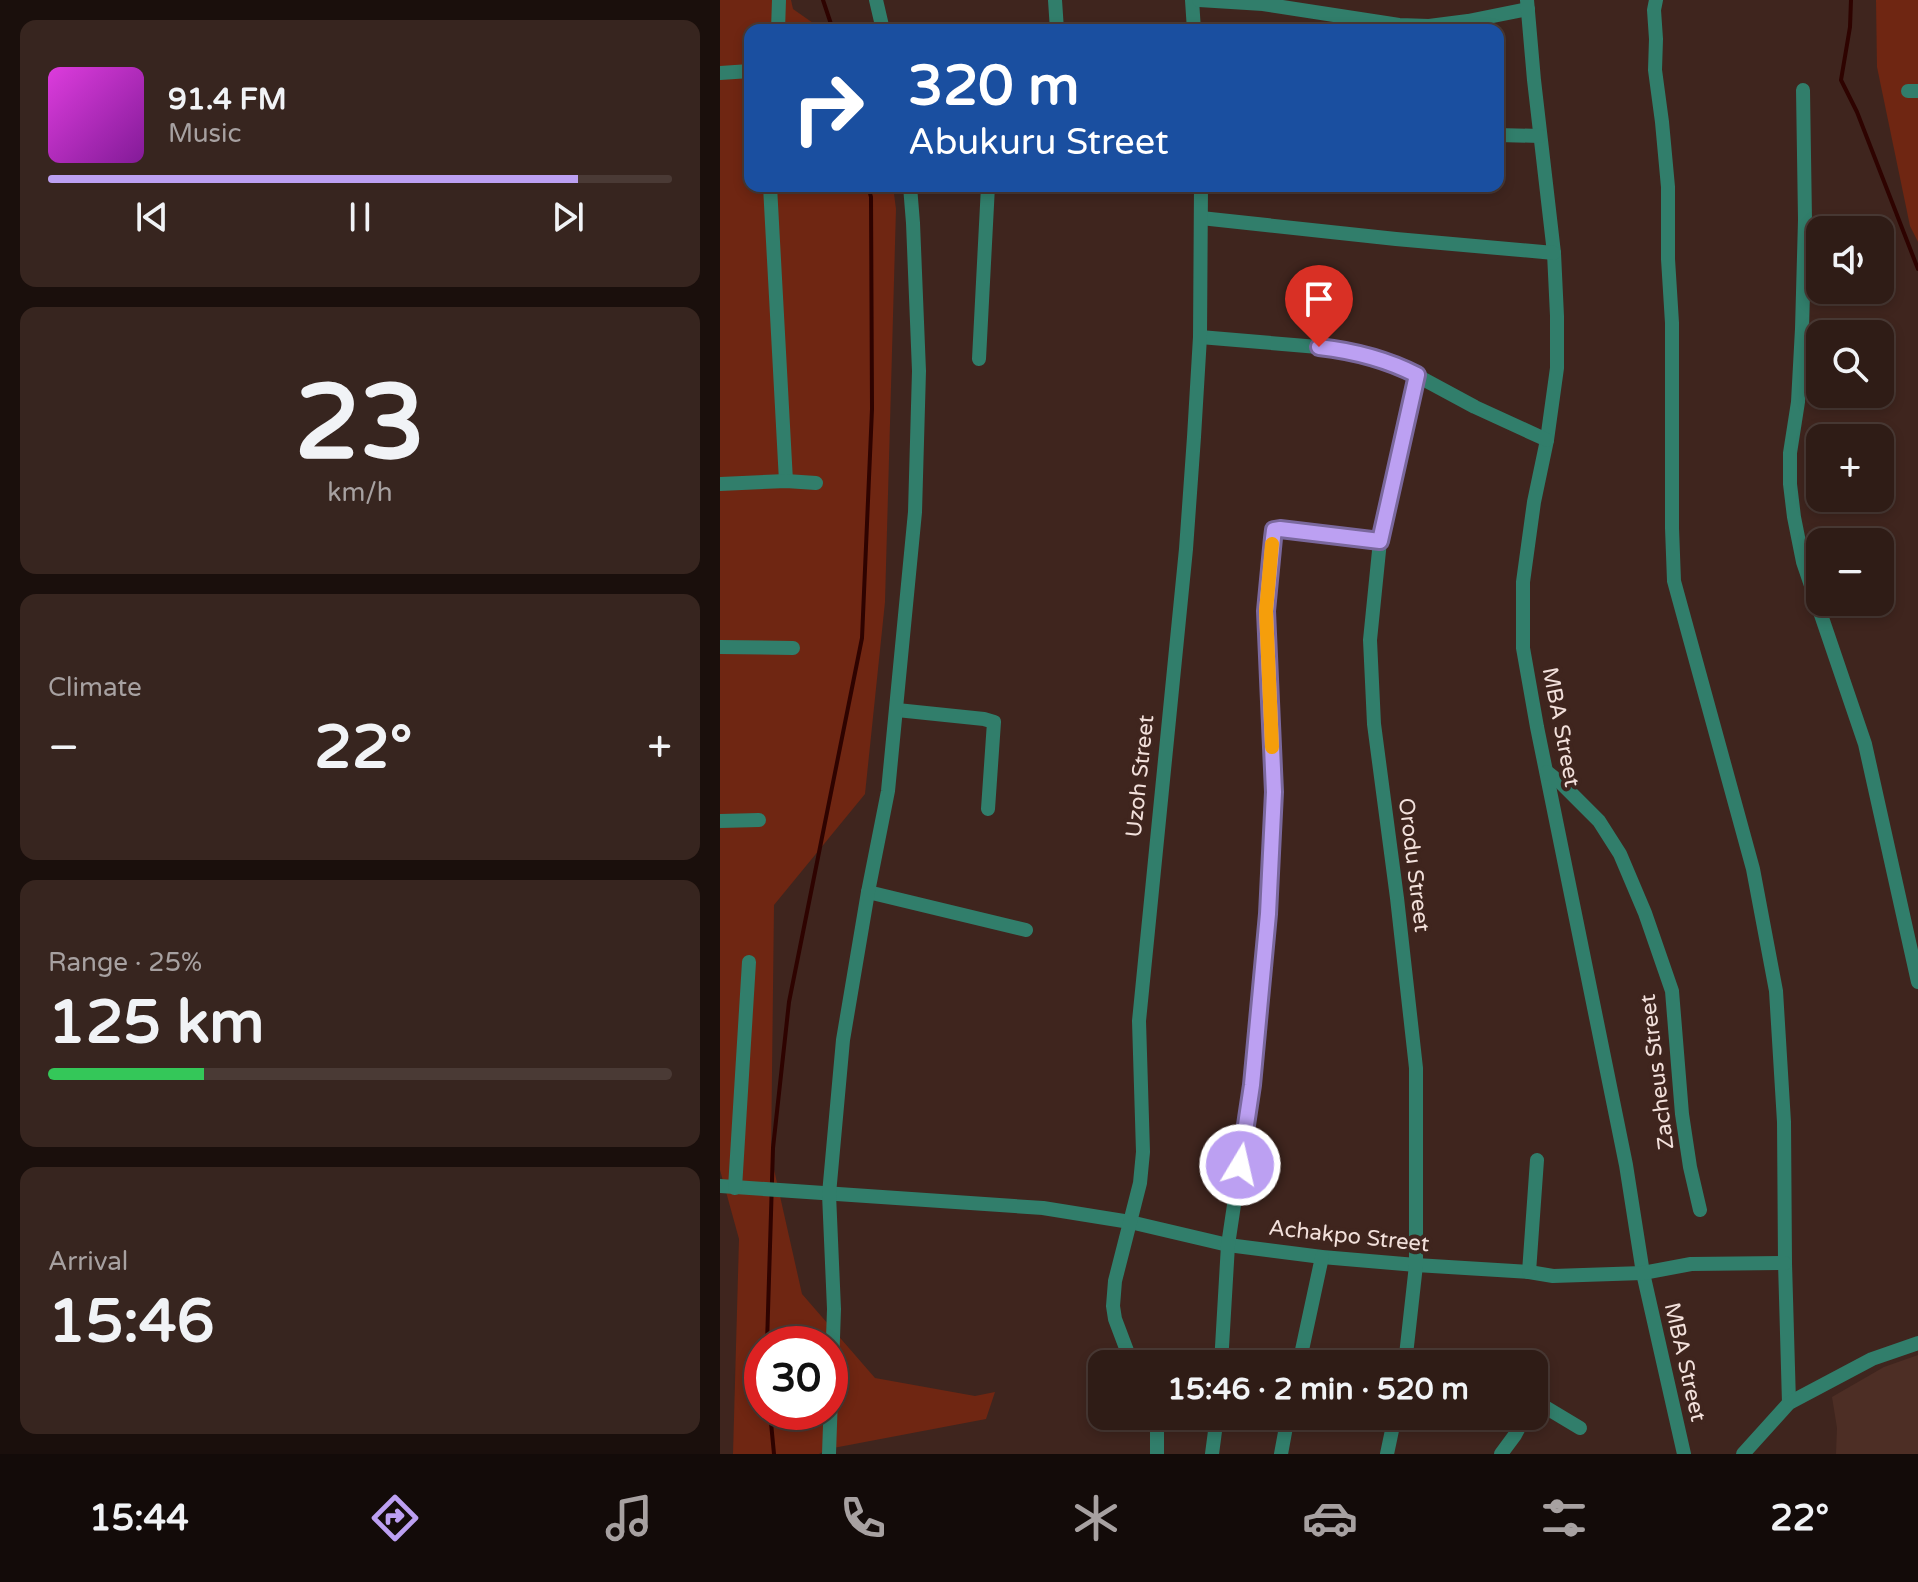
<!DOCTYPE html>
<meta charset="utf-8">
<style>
:root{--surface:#2f1c16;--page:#37251f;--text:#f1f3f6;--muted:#a7a1a1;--line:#4a3a35;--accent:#bca0f2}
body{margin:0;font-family:"Varela Round",sans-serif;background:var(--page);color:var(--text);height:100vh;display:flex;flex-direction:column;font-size:30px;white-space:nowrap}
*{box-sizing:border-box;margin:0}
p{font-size:26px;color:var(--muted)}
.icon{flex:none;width:44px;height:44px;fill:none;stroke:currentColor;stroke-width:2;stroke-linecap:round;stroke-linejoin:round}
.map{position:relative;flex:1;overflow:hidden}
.drawer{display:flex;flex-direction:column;gap:20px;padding:20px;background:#1a0f0c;width:720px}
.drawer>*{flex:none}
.top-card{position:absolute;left:24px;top:24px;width:760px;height:168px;border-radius:16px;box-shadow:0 4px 12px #0003,0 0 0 2px var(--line);background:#1a4fa0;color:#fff;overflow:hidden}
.fabs{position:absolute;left:1086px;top:216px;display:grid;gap:16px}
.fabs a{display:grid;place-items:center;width:88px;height:88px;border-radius:16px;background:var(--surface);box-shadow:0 4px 12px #0003,0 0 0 2px var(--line);font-size:40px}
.speed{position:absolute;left:24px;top:1326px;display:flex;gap:16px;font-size:40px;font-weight:700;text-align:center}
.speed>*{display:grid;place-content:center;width:104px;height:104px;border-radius:50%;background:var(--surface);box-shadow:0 4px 12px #0003,0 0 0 2px var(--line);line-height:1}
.speed .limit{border:12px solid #d22;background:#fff;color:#111}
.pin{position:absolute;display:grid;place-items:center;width:68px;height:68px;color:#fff;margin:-82px -34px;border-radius:50% 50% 50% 0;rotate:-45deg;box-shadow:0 0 8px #0007}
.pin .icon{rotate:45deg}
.me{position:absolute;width:88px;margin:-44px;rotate:9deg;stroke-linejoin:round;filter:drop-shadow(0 0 6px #0008)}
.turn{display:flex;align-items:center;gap:28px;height:168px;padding:0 32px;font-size:36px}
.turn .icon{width:104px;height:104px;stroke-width:2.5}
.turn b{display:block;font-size:56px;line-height:68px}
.big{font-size:60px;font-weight:800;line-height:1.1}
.drawer .card{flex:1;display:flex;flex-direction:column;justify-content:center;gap:12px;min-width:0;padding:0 28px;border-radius:16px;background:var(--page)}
.drawer .dial{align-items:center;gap:0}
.dial b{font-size:104px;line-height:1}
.song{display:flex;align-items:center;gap:24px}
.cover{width:96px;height:96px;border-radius:12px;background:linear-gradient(135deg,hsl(300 70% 55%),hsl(290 70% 35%))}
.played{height:8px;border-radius:4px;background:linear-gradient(90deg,var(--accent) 85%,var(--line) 85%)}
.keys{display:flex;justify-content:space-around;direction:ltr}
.heat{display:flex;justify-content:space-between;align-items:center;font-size:44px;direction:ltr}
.charge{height:12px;border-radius:6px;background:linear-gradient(90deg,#34c759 25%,var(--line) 0)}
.trip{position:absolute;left:368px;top:1350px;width:460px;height:80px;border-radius:16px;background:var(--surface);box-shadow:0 4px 12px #0003,0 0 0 2px var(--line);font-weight:800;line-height:80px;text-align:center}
.menu{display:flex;height:128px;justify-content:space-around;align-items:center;background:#130b09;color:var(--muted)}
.menu .icon{width:56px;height:56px}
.menu .on{color:var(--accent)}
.menu b{font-size:36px;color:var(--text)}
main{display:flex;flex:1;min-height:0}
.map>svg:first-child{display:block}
</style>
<main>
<section class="drawer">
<div class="card">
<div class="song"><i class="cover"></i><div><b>91.4 FM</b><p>Music</p></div></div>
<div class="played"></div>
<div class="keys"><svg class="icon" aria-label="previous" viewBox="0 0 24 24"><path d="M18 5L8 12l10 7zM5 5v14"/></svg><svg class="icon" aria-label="pause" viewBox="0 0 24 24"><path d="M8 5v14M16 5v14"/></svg><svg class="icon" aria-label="next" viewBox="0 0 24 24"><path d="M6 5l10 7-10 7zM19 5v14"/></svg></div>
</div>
<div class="card dial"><b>23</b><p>km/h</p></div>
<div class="card"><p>Climate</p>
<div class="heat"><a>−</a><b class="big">22°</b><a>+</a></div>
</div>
<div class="card"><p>Range · 25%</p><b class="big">125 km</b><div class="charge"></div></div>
<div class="card"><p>Arrival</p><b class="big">15:46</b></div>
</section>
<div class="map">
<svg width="1198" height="1454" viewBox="0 0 1198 1454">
<rect width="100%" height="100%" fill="#3f251e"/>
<path fill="#4d2e25" d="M 1198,1355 L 1198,1454 L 1116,1454 L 1117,1428 L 1112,1397 L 1164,1367 Z"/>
<g fill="#6f2612" fill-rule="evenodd">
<path d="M 0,0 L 71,0 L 73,9 L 103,30 L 30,30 L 30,186 L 173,186 L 176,209 L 165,602 L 145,794 L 54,905 L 51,1156 L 82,1294 L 155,1378 L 255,1396 L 275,1392 L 266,1419 L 108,1449 L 99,1454 L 13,1454 L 19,1239 L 0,1170 ZM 42,1344 L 110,1344 L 110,1412 L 42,1412 Z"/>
<path d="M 1156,0 L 1198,0 L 1198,242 L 1190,226 L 1157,67 Z"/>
</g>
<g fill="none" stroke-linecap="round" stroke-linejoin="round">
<g stroke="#2e0300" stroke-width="4">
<path d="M 103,0 L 113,30"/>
<path d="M 1131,0 L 1130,27 L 1121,80 L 1137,112 L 1198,269"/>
<path d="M 47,1344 L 53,1148 L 69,1002 L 142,638 L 152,409 L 151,197 L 148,186"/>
<path d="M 50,1412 L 54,1454"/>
</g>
<g stroke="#317e6b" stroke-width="14">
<path d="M 156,0 L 163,30"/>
<path d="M 335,0 L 337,30"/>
<path d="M 472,0 L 474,30"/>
<path d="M 479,0 L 543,4 L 679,25 L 709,26 L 748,21 L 808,9"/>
<path d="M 807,0 L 814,80 L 834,253 L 837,316 L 837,368 L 827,440 L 814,502 L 803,582 L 803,648 L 817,727 L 906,1165 L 923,1273 L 964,1454"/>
<path d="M 936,0 L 934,10 L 936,39 L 935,70 L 942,122 L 948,187 L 948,259 L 952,323 L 952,528 L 954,581 L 1033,869 L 1056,991 L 1064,1122 L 1065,1263 L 1069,1403"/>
<path d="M 58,30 L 59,0"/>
<path d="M 0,73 L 30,71"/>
<path d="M 1083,90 L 1085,220 L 1082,329 L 1078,402 L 1070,453 L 1070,484 L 1074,517 L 1083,562 L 1145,744 L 1198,982"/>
<path d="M 1188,91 L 1198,91"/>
<path d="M 778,135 L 820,136"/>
<path d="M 50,186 L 66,481"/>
<path d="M 481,218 L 676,239 L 834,253"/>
<path d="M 480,337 L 622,349 L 647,355 L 679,366 L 755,407 L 827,440"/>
<path d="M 259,359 L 268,186"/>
<path d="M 0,484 L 66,481 L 96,483"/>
<path d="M 0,647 L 73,648"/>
<path d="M 177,710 L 264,719 L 274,722 L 268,809"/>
<path d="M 827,772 L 841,783 L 879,821 L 900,854 L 925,913 L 952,991 L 962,1114 L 970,1167 L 980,1210"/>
<path d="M 0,821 L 39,820"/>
<path d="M 148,892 L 306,930"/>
<path d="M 0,1186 L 323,1208 L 410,1222 L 508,1245 L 602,1257 L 696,1265 L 809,1272 L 833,1276 L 923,1273 L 971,1264 L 1065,1263"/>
<path d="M 15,1188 L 29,962"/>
<path d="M 809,1272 L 817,1160"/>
<path d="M 412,1364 L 395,1319 L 393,1306 L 395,1281 L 420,1183 L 423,1152 L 419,1021 L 466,549 L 474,437 L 480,337 L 481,186"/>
<path d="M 501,1364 L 508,1245 L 532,1085 L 546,945 L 554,792 L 546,611 L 553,538 L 554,530 L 560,529 L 660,541"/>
<path d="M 579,1364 L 602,1257"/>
<path d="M 685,1364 L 696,1265 L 696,1068 L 677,898 L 654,724 L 650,640 L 660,541 L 697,375"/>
<path d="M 814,1403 L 820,1404 L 860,1428"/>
<path d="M 431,1416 L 437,1431 L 437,1454"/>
<path d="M 109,1454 L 114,1309 L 109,1194 L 123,1040 L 148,892 L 168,791 L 195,512 L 199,371 L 193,223 L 190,186"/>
<path d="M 492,1454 L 497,1416"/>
<path d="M 561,1454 L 568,1416"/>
<path d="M 667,1454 L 675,1416"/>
<path d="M 781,1454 L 795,1435 L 805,1416"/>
<path d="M 1023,1454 L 1069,1403 L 1152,1359 L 1198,1343"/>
</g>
</g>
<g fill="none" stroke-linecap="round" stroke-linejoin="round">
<g stroke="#7a689d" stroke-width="20">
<path id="route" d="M 520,1165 L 532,1085 L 548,914 L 554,792 L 546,611 L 553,538 L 554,530 L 560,529 L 660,541 L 697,375 C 666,359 634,351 599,347"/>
</g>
<use href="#route" stroke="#bca0f2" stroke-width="14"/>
<path stroke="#f59e0b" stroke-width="14" d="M 552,747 L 546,611 L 552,544"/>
</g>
<g text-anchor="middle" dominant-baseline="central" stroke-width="8" stroke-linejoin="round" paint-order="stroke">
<g font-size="22" fill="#f2e0db" stroke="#3f251e">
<text transform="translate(841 727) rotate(79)">MBA Street</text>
<text transform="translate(420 776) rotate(-84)">Uzoh Street</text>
<text transform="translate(694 865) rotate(83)">Orodu Street</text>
<text transform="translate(937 1072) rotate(-97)">Zacheus Street</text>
<text transform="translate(629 1236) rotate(6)">Achakpo Street</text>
<text transform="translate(965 1362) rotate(77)">MBA Street</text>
</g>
</g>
</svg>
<div class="fabs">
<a><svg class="icon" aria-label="sound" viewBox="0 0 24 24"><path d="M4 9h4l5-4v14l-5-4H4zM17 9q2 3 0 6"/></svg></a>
<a><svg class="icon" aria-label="search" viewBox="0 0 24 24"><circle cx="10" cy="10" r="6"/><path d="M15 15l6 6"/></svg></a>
<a>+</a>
<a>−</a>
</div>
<div class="speed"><div class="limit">30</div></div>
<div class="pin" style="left:599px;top:347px;background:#d93025"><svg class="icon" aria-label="arrive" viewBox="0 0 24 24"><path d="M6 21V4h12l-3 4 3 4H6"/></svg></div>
<svg class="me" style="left:520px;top:1165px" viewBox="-20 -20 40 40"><circle r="17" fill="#bca0f2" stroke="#fff" stroke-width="3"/><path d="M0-11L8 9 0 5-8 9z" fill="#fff"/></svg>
<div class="trip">15:46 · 2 min · 520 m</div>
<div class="top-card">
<div class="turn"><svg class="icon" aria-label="right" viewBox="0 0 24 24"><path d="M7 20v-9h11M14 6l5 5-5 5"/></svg><div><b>320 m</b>Abukuru Street</div></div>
</div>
</div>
</main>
<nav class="menu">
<b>15:44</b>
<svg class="icon on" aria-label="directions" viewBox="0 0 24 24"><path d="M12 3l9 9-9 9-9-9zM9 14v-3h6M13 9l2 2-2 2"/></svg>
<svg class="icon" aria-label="music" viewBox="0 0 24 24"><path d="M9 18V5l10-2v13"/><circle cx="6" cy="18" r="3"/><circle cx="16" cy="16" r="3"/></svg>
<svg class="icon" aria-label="phone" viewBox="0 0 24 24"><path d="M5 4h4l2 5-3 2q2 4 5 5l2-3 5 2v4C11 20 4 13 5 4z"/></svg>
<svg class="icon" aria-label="climate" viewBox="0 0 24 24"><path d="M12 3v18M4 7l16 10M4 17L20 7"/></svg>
<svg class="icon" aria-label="car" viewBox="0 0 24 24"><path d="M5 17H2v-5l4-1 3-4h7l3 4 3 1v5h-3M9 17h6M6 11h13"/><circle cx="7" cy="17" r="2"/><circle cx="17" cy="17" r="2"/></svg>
<svg class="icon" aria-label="filters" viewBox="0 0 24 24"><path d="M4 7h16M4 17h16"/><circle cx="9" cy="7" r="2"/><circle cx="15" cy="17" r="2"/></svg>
<b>22°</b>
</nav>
